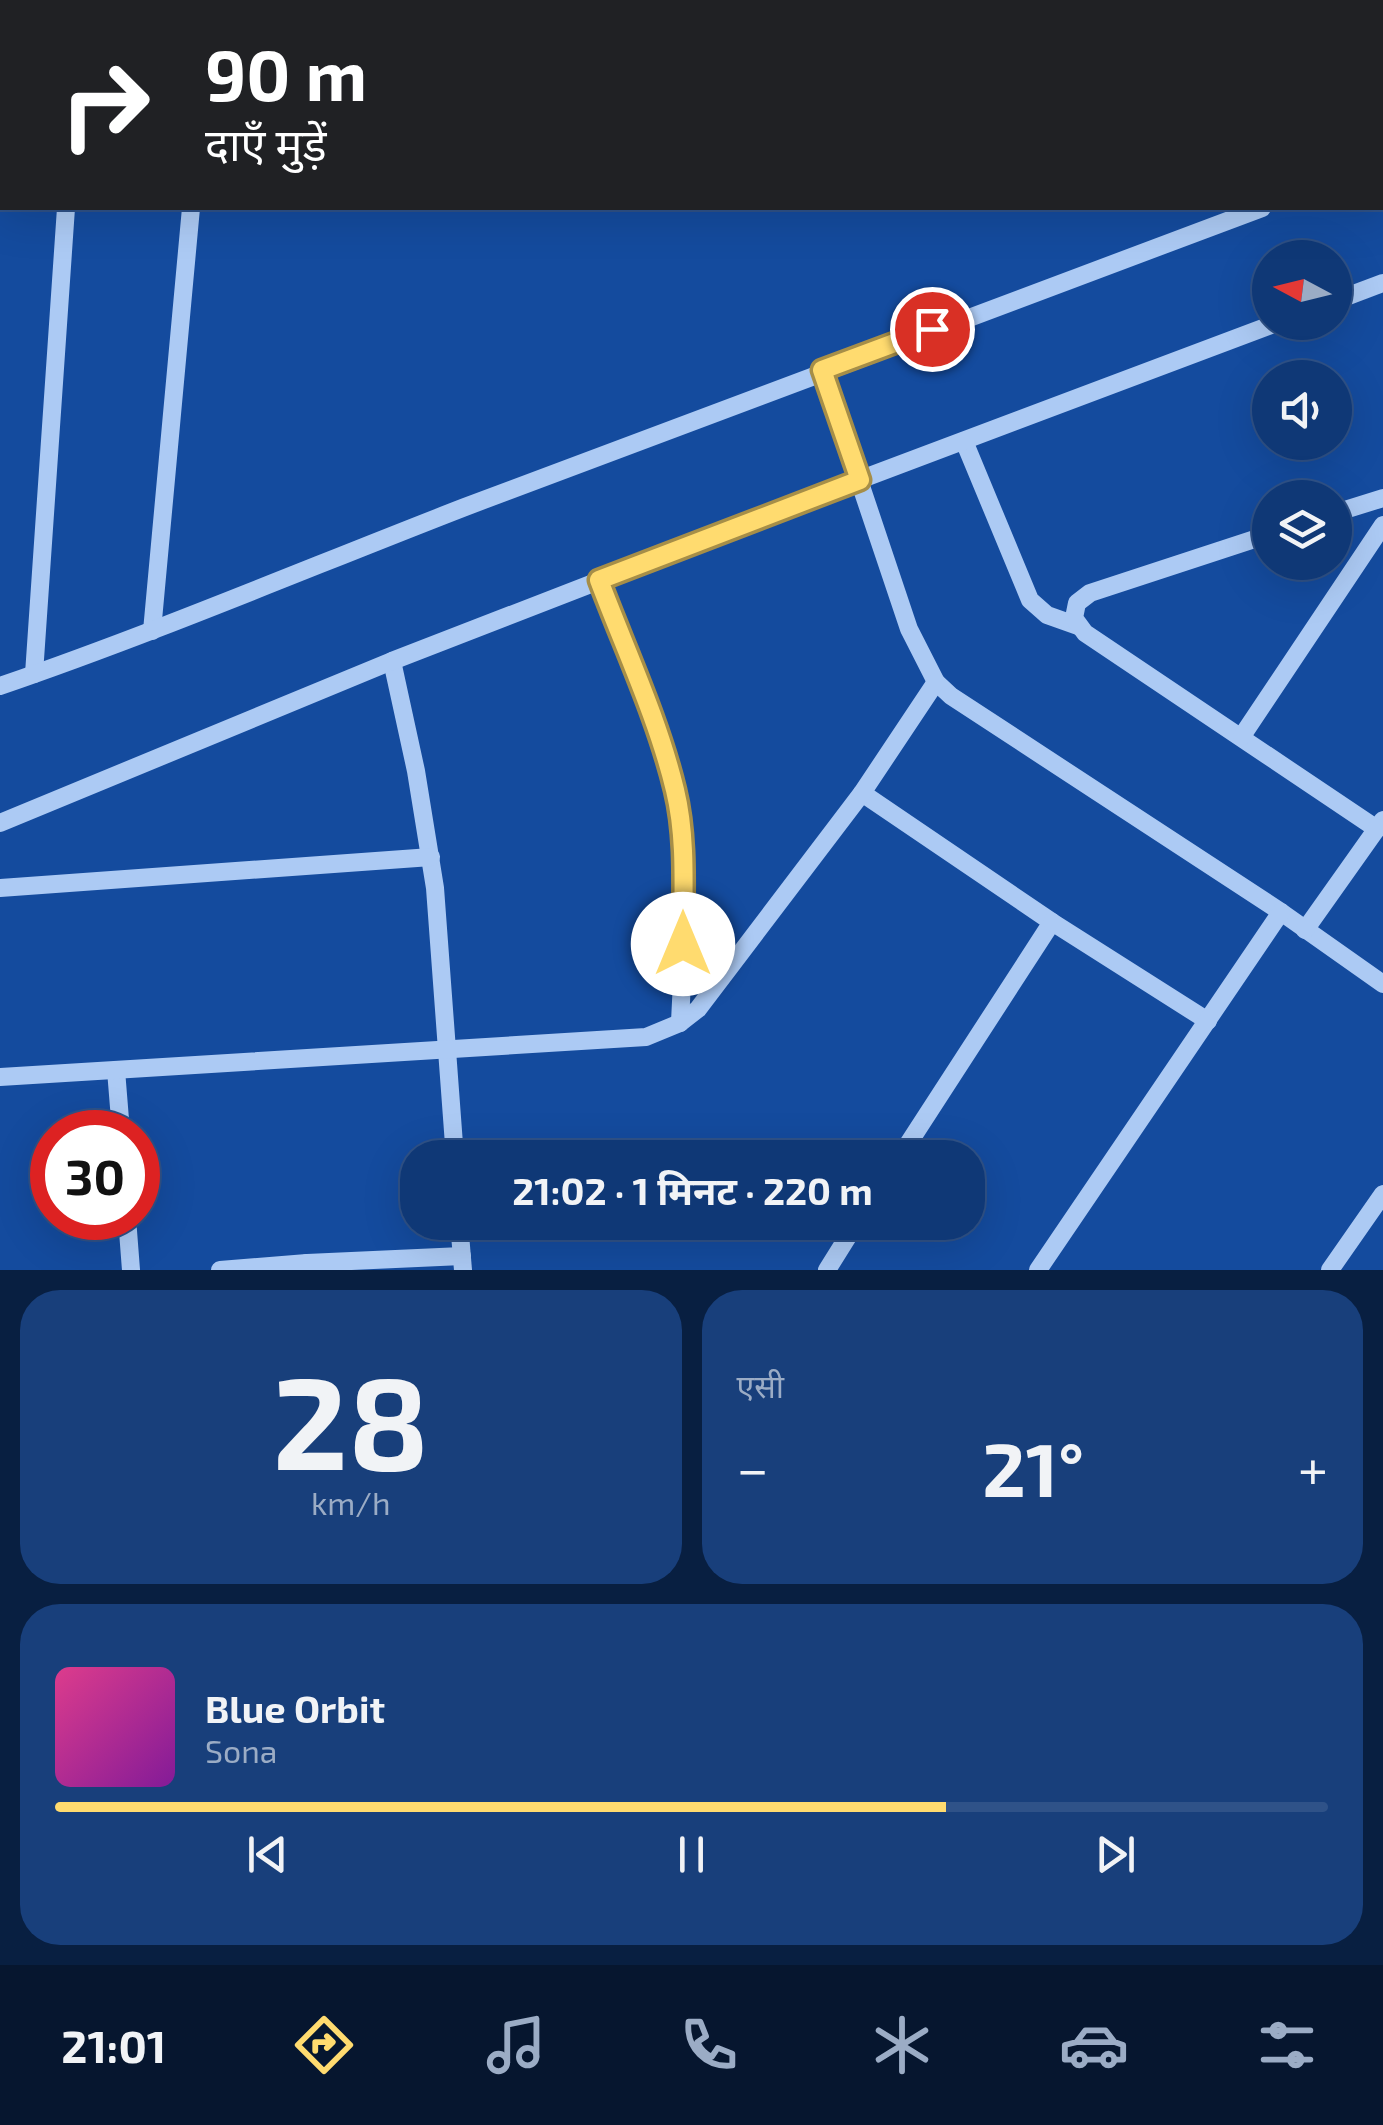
<!DOCTYPE html>
<html lang="hi">
<meta charset="utf-8">
<style>
:root{--surface:#0f3876;--page:#183f7b;--text:#f1f3f6;--muted:#9bacc5;--line:#2f5288;--accent:#ffdb6f}
body{margin:0;font-family:"Exo 2","Noto Sans Devanagari",sans-serif;background:var(--page);color:var(--text);height:100vh;display:flex;flex-direction:column;font-size:38px;white-space:nowrap}
*{box-sizing:border-box;margin:0}
p{font-size:32px;color:var(--muted)}
.icon{flex:none;width:55px;height:55px;fill:none;stroke:currentColor;stroke-width:2;stroke-linecap:round;stroke-linejoin:round}
.map{position:relative;height:1270px;overflow:hidden}
.side{display:flex;flex-direction:column;gap:20px;padding:20px;background:#081f41;flex:1}
.side>*{flex:none}
.guide{position:absolute;left:0px;top:0px;width:1385px;height:210px;box-shadow:0 10px 40px #0002,0 0 0 2px var(--line);background:#202124;color:#fff;overflow:hidden}
.needle{width:65px;rotate:277deg}
.tools{position:absolute;left:1252px;top:240px;display:grid;gap:20px}
.tools a{display:grid;place-items:center;width:100px;height:100px;border-radius:50%;background:var(--surface);box-shadow:0 10px 40px #0002,0 0 0 2px var(--line);font-size:50px}
.speed{position:absolute;left:30px;top:1110px;display:flex;gap:20px;font-size:50px;font-weight:700;text-align:center}
.speed>*{display:grid;place-content:center;width:130px;height:130px;border-radius:50%;background:var(--surface);box-shadow:0 10px 40px #0002,0 0 0 2px var(--line);line-height:1}
.speed .limit{border:15px solid #d22;background:#fff;color:#111}
.pin{position:absolute;display:grid;place-items:center;width:85px;height:85px;color:#fff;margin:-42px;border:5px solid #fff;border-radius:50%;box-shadow:0 2px 10px #0007}
.me{position:absolute;width:110px;margin:-55px;rotate:0deg;stroke-linejoin:round;filter:drop-shadow(0 0 8px #0008)}
.turn{display:flex;align-items:center;gap:35px;height:210px;padding:0 40px;font-size:45px}
.turn .icon{width:130px;height:130px;stroke-width:2.5}
.turn b{display:block;font-size:70px;line-height:85px}
.big{font-size:75px;font-weight:700;line-height:1.1}
.side .tile{flex:1;display:flex;flex-direction:column;justify-content:center;gap:15px;min-width:0;padding:0 35px;border-radius:40px;background:var(--page)}
.side .dial{align-items:center;gap:0}
.dial b{font-size:130px;line-height:1}
.song{display:flex;align-items:center;gap:30px}
.cover{width:120px;height:120px;border-radius:15px;background:linear-gradient(135deg,hsl(330 70% 55%),hsl(290 70% 35%))}
.played{height:10px;border-radius:5px;background:linear-gradient(90deg,var(--accent) 70%,var(--line) 70%)}
.keys{display:flex;justify-content:space-around;direction:ltr}
.heat{display:flex;justify-content:space-between;align-items:center;font-size:55px;direction:ltr}
.side .tiles{flex:1;display:grid;gap:20px;grid-template-columns:1fr 1fr}
.tile:last-child{grid-column:span 2}
.trip{position:absolute;left:400px;top:1140px;width:585px;height:100px;border-radius:40px;background:var(--surface);box-shadow:0 10px 40px #0002,0 0 0 2px var(--line);font-weight:700;line-height:100px;text-align:center}
.menu{display:flex;height:160px;justify-content:space-around;align-items:center;background:#06162f;color:var(--muted)}
.menu .icon{width:70px;height:70px}
.menu .on{color:var(--accent)}
.menu b{font-size:45px;color:var(--text)}
.map>svg:first-child{display:block}
</style>
<div class="map">
<svg width="1383" height="1270" viewBox="0 0 1383 1270">
<rect width="100%" height="100%" fill="#144b9e"/>
<g fill="none" stroke-linecap="round" stroke-linejoin="round">
<g stroke="#accaf4" stroke-width="18">
<path d="M 80,2 L 80,0"/>
<path d="M 209,2 L 210,0"/>
<path d="M 0,57 L 2,57"/>
<path d="M 1382,164 L 1383,164"/>
<path d="M 0,186 L 2,187"/>
<path d="M 1335,301 L 1383,283"/>
<path d="M 822,370 L 909,629 L 936,682 L 951,696 L 1281,912 L 1383,984"/>
<path d="M 964,441 L 1030,600 L 1047,615 L 1078,626"/>
<path d="M 1335,513 L 1383,498"/>
<path d="M 1270,534 L 1090,593 L 1077,603 L 1074,618 L 1085,633 L 1377,829"/>
<path d="M 599,580 C 625,649 659,719 675,791 C 691,860 683,952 680,1023"/>
<path d="M 152,631 L 191,208"/>
<path d="M 392,661 L 416,771 L 435,888 L 455,1158"/>
<path d="M 34,674 L 66,208"/>
<path d="M 0,686 C 157,632 310,567 465,507 C 730,405 996,306 1262,208"/>
<path d="M 1242,736 L 1383,525"/>
<path d="M 862,793 L 1052,922 L 899,1158"/>
<path d="M 0,823 L 392,661 L 859,480 L 1279,322"/>
<path d="M 0,888 L 431,857"/>
<path d="M 1052,922 L 1208,1021"/>
<path d="M 1305,930 L 1383,820"/>
<path d="M 116,1070 L 121,1132"/>
<path d="M 0,1077 L 646,1037 L 680,1023 L 698,1009 L 862,793 L 936,682"/>
<path d="M 127,1218 L 131,1270"/>
<path d="M 459,1222 L 463,1270"/>
<path d="M 307,1263 L 462,1256"/>
<path d="M 220,1270 L 307,1263 L 307,1270"/>
<path d="M 827,1270 L 857,1222"/>
<path d="M 1038,1270 L 1281,912"/>
<path d="M 1330,1270 L 1383,1194"/>
</g>
</g>
<g fill="none" stroke-linecap="round" stroke-linejoin="round">
<g stroke="#a68e48" stroke-width="25">
<path id="route" d="M 683,944 C 683,894 687,839 675,790 C 658,719 625,649 599,580 L 860,480 L 822,370 L 932,329"/>
</g>
<use href="#route" stroke="#ffdb6f" stroke-width="18"/>
</g>
</svg>
<div class="tools">
<a><svg class="needle" viewBox="-14 -14 28 28"><path d="M0-13l5 13h-10z" fill="#e53935"/><path d="M0 13l5-13h-10z" fill="#9bacc5"/></svg></a>
<a><svg class="icon" aria-label="sound" viewBox="0 0 24 24"><path d="M4 9h4l5-4v14l-5-4H4zM17 9q2 3 0 6"/></svg></a>
<a><svg class="icon" aria-label="layers" viewBox="0 0 24 24"><path d="M12 4l9 5-9 5-9-5zM3 14l9 5 9-5"/></svg></a>
</div>
<div class="speed"><div class="limit">30</div></div>
<div class="pin" style="left:932px;top:329px;background:#d93025"><svg class="icon" aria-label="arrive" viewBox="0 0 24 24"><path d="M6 21V4h12l-3 4 3 4H6"/></svg></div>
<svg class="me" style="left:683px;top:944px" viewBox="-20 -20 40 40"><circle r="19" fill="#fff"/><path d="M0-13L10 11 0 6-10 11z" fill="#ffdb6f"/></svg>
<div class="trip">21:02 · 1 मिनट · 220 m</div>
<div class="guide">
<div class="turn"><svg class="icon" aria-label="right" viewBox="0 0 24 24"><path d="M7 20v-9h11M14 6l5 5-5 5"/></svg><div><b>90 m</b>दाएँ मुड़ें</div></div>
</div>
</div>
<section class="side">
<div class="tiles">
<div class="tile dial"><b>28</b><p>km/h</p></div>
<div class="tile"><p>एसी</p>
<div class="heat"><a>−</a><b class="big">21°</b><a>+</a></div>
</div>
<div class="tile">
<div class="song"><i class="cover"></i><div><b>Blue Orbit</b><p>Sona</p></div></div>
<div class="played"></div>
<div class="keys"><svg class="icon" aria-label="previous" viewBox="0 0 24 24"><path d="M18 5L8 12l10 7zM5 5v14"/></svg><svg class="icon" aria-label="pause" viewBox="0 0 24 24"><path d="M8 5v14M16 5v14"/></svg><svg class="icon" aria-label="next" viewBox="0 0 24 24"><path d="M6 5l10 7-10 7zM19 5v14"/></svg></div>
</div>
</div>
</section>
<nav class="menu">
<b>21:01</b>
<svg class="icon on" aria-label="directions" viewBox="0 0 24 24"><path d="M12 3l9 9-9 9-9-9zM9 14v-3h6M13 9l2 2-2 2"/></svg>
<svg class="icon" aria-label="music" viewBox="0 0 24 24"><path d="M9 18V5l10-2v13"/><circle cx="6" cy="18" r="3"/><circle cx="16" cy="16" r="3"/></svg>
<svg class="icon" aria-label="phone" viewBox="0 0 24 24"><path d="M5 4h4l2 5-3 2q2 4 5 5l2-3 5 2v4C11 20 4 13 5 4z"/></svg>
<svg class="icon" aria-label="climate" viewBox="0 0 24 24"><path d="M12 3v18M4 7l16 10M4 17L20 7"/></svg>
<svg class="icon" aria-label="car" viewBox="0 0 24 24"><path d="M5 17H2v-5l4-1 3-4h7l3 4 3 1v5h-3M9 17h6M6 11h13"/><circle cx="7" cy="17" r="2"/><circle cx="17" cy="17" r="2"/></svg>
<svg class="icon" aria-label="filters" viewBox="0 0 24 24"><path d="M4 7h16M4 17h16"/><circle cx="9" cy="7" r="2"/><circle cx="15" cy="17" r="2"/></svg>
</nav>
